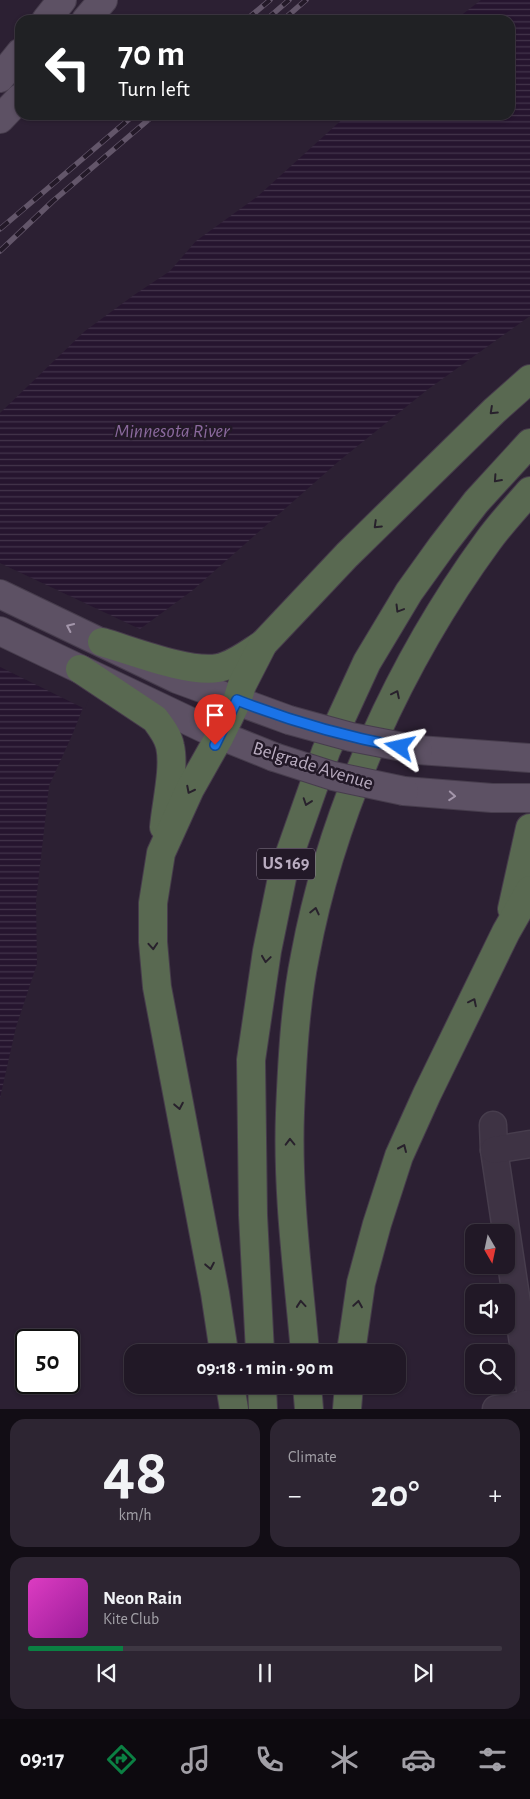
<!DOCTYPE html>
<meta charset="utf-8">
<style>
:root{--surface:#211826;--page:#2d2532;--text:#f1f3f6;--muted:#a2a0a7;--line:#3e3743;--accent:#0b8043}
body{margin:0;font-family:"Alegreya Sans",sans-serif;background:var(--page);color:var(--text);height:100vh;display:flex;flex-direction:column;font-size:19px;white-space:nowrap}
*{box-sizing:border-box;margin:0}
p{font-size:16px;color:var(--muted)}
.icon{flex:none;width:28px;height:28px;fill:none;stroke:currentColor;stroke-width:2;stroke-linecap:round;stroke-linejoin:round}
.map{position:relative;height:1409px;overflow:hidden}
.panel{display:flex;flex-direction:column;gap:10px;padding:10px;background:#120d15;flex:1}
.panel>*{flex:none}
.banner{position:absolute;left:15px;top:15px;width:500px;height:105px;border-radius:15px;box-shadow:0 1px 4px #0004,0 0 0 1px var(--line);background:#202124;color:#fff;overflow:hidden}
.needle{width:32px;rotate:171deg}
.tools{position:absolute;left:465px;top:1224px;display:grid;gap:10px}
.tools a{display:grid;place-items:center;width:50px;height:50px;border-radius:10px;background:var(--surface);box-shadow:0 1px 4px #0004,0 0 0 1px var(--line);font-size:25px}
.speed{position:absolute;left:15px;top:1329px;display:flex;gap:10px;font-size:25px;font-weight:700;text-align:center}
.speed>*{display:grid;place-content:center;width:65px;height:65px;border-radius:50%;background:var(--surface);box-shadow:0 1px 4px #0004,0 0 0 1px var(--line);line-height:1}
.speed .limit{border:2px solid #111;border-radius:8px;background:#fff;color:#111}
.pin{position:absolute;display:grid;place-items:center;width:42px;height:42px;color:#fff;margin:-51px -21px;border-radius:50% 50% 50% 0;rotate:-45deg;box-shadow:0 0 5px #0007}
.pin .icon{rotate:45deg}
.me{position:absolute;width:55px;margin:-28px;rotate:281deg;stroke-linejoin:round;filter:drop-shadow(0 0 4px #0008)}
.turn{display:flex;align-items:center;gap:18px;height:105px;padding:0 20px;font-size:22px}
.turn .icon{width:65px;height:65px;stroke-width:2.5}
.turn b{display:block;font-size:35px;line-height:42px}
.big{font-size:38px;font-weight:700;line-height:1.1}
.panel .card{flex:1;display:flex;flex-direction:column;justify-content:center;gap:8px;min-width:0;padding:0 18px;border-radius:15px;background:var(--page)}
.panel .dial{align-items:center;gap:0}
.dial b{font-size:65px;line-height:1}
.song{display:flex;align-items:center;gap:15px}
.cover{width:60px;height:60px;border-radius:8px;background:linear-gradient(135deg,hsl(310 70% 55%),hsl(300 70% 35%))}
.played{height:5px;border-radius:2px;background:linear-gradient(90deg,var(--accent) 20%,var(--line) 20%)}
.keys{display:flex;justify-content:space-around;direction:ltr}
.heat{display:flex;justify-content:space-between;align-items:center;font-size:28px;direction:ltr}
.panel .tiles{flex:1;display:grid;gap:10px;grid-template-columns:1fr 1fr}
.card:last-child{grid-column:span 2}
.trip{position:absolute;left:124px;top:1344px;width:282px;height:50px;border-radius:15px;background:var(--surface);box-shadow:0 1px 4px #0004,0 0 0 1px var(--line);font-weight:700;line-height:50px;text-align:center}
.tabs{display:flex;height:80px;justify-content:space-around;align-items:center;background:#0d0a0f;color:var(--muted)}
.tabs .icon{width:35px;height:35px}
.tabs .selected{color:var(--accent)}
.tabs b{font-size:22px;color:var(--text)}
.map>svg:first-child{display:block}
</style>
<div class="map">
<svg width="530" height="1409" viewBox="0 0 530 1409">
<defs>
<pattern id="water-rules" width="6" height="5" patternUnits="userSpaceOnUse" patternTransform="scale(1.25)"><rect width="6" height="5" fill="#26152f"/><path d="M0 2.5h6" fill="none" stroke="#43344b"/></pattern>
</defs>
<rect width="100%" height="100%" fill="#2c2033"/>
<path fill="url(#water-rules)" d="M 481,0 L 530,0 L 530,316 L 427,390 L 339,461 L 193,590 L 140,629 L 95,677 L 73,733 L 49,786 L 36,901 L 37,964 L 16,1027 L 0,1098 L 0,413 L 85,331 L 134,295 L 170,271 L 196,241 L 258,196 L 347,115 L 510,115 L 510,20 L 455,20 Z"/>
<path fill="#2c2033" d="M 0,563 L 142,630 L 97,678 L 85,709 L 0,667 Z"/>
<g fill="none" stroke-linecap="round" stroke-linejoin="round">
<g stroke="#473d4d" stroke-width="29">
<g id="minor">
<path d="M 493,1125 L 494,1150 L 530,1390"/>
<path d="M 494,1150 L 530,1144"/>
<path d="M 496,1409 L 530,1403"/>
</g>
</g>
<g stroke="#473d4d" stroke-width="30">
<g id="major">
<path d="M 46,20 L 62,0"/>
<path d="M 86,20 L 103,0"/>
<path d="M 0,78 L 20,53"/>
<path d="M 0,119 L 20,98"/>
<path d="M 0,594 L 177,679 L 289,720"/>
<path d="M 0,631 L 212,732 L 274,757"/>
<path d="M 418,750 L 530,758"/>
<path d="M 404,791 L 492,798 L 530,798"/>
</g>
</g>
<g stroke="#463b4b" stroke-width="30">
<g id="highway">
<path d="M 102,642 C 133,651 188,673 218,668 C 234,665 249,653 263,644"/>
<path d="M 80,669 L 155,719 C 161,727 168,736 170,746 C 175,768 166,804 164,827"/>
<path d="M 512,909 L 530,828"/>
<path d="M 224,1352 L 215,1293 L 157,987 L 153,942 L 153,903 L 161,853 L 190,789 L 220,736 L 237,701 L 242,685 L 263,644 L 347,555 L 494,411 L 530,379"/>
<path d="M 260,1352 L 253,1215 L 251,1060 L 267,951 L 283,873 L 326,751 L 367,662 L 409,592 L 442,546 L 476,502 L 530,443"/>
<path d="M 305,1352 C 298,1273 287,1193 290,1113 C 292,1063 295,1005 305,956 C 332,810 401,660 488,541 C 501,523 516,507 530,491"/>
<path d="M 351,1352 L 361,1283 L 377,1224 L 399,1156 L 427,1094 L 506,932 L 530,890"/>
<path d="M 230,1385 L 234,1409"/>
<path d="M 262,1385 L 263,1409"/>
<path d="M 307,1385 L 309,1409"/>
<path d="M 347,1409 L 349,1385"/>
</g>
</g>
<use href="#minor" stroke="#3e3344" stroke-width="26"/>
<use href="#major" stroke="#5d5164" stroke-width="28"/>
<use href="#highway" stroke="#596951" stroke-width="28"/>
<g stroke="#63566a" stroke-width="5.5">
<g id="rail">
<path d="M 246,20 L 270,0"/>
<path d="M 266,20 L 289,0"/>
<path d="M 283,20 L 306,0"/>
<path d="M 170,116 L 171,115"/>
<path d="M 0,229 L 134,115"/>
<path d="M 0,251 L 53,201 L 154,115"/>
</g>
</g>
<use href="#rail" stroke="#231928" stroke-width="4" stroke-dasharray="11" stroke-linecap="butt"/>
<g stroke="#473d4d" stroke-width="30" stroke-linecap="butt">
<g id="major-bridge">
<path d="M 289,720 L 351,737 L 418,750"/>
<path d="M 274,757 L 333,776 L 404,791"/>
</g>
</g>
<use href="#major-bridge" stroke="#5d5164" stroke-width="28"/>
</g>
<defs><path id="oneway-chevron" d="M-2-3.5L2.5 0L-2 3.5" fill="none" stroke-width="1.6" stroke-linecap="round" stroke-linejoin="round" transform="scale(1.25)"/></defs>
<g stroke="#28212c">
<use href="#oneway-chevron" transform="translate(493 411) rotate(137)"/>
<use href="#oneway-chevron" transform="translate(497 479) rotate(132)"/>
<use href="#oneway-chevron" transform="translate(377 525) rotate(136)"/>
<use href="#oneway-chevron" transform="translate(399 609) rotate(121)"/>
<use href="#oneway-chevron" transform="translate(396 694) rotate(-64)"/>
<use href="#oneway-chevron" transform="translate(190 790) rotate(117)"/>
<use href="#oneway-chevron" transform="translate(307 802) rotate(109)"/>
<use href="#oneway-chevron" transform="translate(315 911) rotate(-77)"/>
<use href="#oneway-chevron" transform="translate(153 946) rotate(86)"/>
<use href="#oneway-chevron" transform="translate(266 959) rotate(98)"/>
<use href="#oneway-chevron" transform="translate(473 1002) rotate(-64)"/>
<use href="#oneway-chevron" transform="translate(179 1106) rotate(79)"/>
<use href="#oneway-chevron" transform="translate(290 1142) rotate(-91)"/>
<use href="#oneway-chevron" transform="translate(403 1148) rotate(-66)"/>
<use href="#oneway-chevron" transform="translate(210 1266) rotate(79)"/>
<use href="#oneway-chevron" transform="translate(301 1304) rotate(-95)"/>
<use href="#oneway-chevron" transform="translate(358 1304) rotate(-81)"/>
</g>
<g stroke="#a396aa">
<use href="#oneway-chevron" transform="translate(70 627) rotate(-155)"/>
<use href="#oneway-chevron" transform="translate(452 796) rotate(4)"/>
</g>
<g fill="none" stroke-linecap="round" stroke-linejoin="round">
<g stroke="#114b97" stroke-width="12">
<path id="route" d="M 215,745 L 237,700 C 290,721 343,736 400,747"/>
</g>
<use href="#route" stroke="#1a73e8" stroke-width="9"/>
</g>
<g text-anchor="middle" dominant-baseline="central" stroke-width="5" stroke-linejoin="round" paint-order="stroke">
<rect fill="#231928" stroke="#8d8193" stroke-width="1" x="257" y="848.5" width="58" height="31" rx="4"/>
<g font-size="18" font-weight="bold" fill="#baadc1">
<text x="286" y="864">US 169</text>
</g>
<g font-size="19" fill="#baadc1" stroke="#231928">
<text transform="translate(313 766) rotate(17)">Belgrade Avenue</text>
</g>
<g font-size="20" font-style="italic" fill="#8a699d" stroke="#231928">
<text x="172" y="431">Minnesota River</text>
</g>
</g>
</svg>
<div class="tools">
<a><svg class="needle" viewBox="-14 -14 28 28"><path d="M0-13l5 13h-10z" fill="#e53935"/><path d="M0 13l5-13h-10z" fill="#a2a0a7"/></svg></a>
<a><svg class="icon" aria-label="sound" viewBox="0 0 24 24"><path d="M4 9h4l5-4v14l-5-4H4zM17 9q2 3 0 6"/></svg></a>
<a><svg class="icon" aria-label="search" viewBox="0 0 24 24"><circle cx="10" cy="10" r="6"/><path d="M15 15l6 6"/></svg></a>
</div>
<div class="speed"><div class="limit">50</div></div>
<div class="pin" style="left:215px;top:745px;background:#d93025"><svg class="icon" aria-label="arrive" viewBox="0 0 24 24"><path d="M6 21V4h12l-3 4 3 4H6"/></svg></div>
<svg class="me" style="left:400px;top:747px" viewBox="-20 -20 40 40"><path d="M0-17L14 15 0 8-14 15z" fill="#1a73e8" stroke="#fff" stroke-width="4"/></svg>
<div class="trip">09:18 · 1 min · 90 m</div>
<div class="banner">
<div class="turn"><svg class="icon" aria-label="left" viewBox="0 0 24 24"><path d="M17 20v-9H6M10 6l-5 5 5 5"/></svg><div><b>70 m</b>Turn left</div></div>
</div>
</div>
<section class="panel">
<div class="tiles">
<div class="card dial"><b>48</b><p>km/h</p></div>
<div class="card"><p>Climate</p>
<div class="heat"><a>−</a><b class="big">20°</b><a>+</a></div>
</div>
<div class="card">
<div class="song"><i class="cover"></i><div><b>Neon Rain</b><p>Kite Club</p></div></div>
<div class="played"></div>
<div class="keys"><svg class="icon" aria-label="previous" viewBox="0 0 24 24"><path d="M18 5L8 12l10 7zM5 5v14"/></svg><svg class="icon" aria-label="pause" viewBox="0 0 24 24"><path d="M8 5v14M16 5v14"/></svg><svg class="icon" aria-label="next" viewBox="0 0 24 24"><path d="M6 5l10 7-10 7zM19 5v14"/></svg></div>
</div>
</div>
</section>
<nav class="tabs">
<b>09:17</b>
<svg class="icon selected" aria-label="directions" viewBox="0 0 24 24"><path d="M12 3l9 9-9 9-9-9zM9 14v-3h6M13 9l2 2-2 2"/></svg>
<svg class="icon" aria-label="music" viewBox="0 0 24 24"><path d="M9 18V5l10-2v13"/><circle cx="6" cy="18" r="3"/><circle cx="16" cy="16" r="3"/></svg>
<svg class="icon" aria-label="phone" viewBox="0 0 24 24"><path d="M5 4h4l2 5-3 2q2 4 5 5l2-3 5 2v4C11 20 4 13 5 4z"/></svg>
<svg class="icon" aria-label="climate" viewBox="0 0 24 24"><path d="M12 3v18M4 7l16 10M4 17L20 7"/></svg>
<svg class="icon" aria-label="car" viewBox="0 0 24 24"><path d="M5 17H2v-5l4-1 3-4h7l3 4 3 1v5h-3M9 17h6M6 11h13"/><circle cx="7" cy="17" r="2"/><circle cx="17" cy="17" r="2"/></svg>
<svg class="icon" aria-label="filters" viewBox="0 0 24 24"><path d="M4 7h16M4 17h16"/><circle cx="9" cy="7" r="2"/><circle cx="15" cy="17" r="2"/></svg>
</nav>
